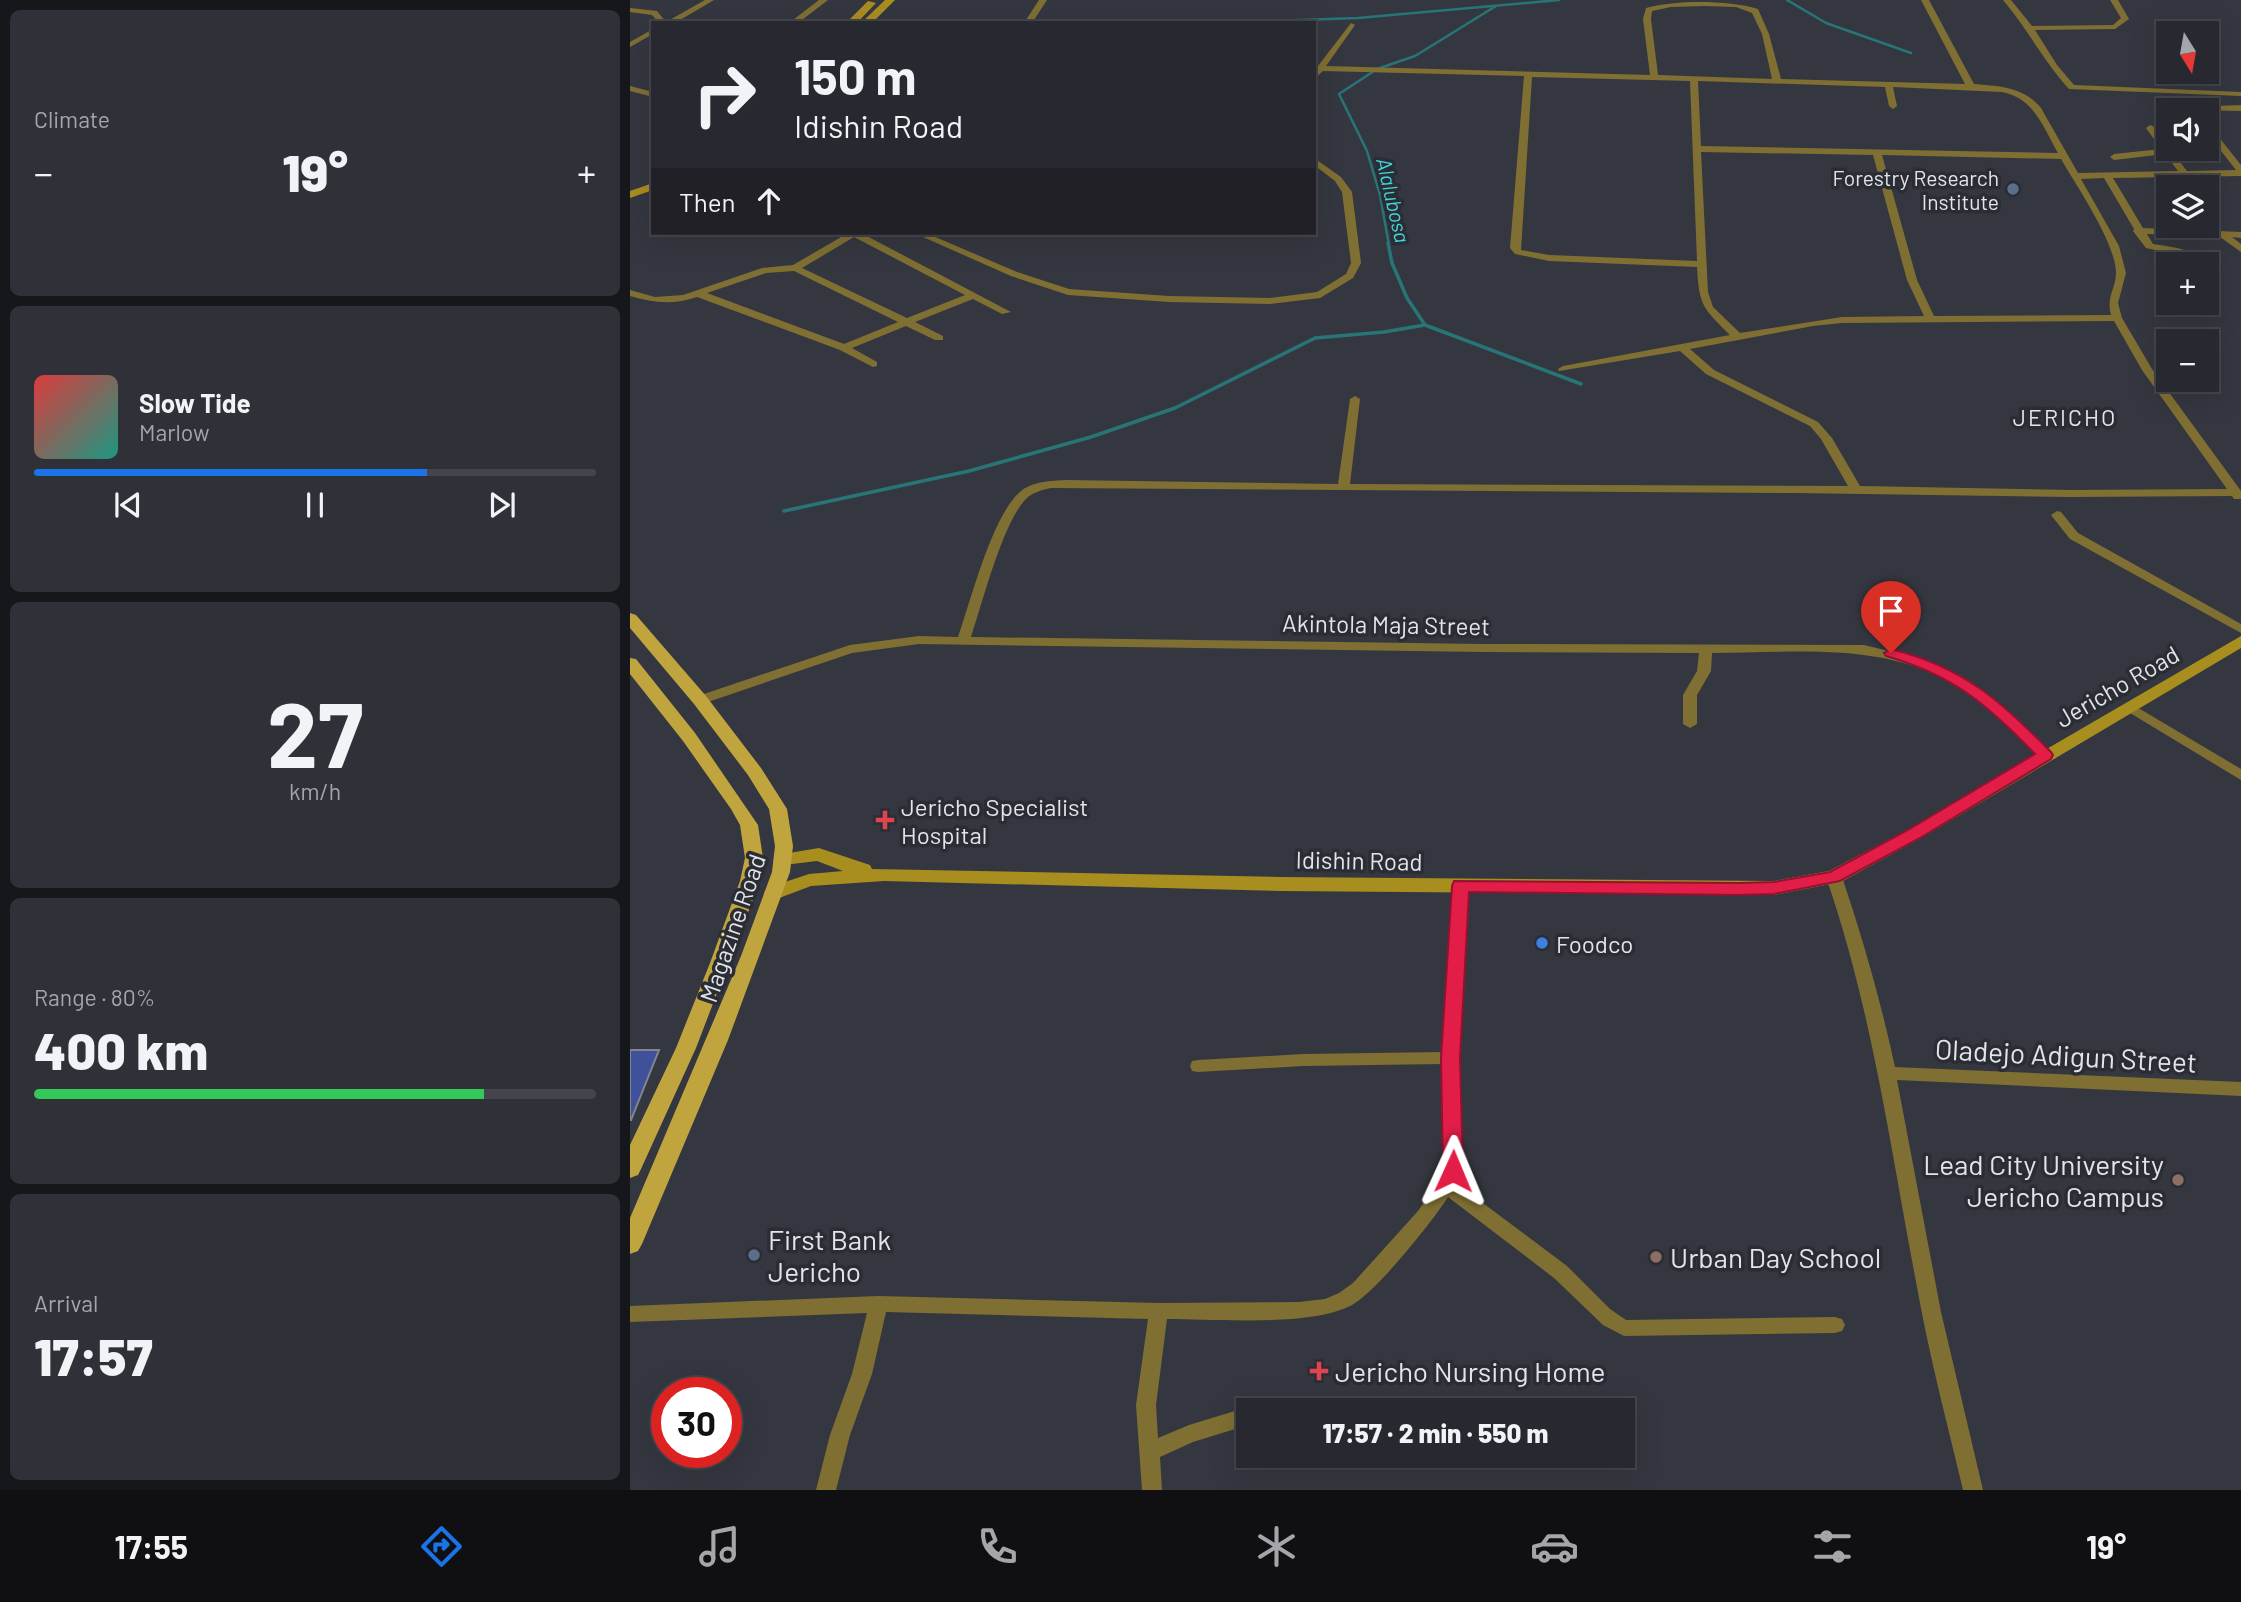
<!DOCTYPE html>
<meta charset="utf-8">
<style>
:root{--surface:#282930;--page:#303138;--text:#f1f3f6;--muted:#a5a6ab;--line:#44454c;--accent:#1a73e8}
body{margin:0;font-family:Barlow,sans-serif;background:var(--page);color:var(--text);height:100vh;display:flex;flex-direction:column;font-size:26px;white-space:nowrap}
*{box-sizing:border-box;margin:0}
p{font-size:23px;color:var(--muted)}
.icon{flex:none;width:38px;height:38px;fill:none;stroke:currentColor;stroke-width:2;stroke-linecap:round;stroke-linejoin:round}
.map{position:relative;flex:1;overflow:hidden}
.details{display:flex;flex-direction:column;gap:10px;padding:10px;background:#16171a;width:630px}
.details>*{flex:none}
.hud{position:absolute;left:21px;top:21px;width:665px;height:214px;border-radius:0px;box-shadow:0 7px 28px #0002,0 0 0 2px var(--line);background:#282930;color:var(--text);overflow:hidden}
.needle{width:46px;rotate:169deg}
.buttons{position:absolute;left:1526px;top:21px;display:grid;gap:14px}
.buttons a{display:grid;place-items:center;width:63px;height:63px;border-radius:0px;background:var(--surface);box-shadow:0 7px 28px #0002,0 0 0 2px var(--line);font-size:35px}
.speed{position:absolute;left:21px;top:1377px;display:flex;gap:14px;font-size:35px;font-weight:700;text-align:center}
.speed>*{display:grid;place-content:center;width:91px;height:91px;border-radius:50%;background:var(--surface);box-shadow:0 7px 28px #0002,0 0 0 2px var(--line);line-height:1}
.speed .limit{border:10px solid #d22;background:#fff;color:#111}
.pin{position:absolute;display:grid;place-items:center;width:60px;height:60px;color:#fff;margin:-72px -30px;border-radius:50% 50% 50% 0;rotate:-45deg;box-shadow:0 0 7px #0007}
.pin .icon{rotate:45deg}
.me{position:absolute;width:77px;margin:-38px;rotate:1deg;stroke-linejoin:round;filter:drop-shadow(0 0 5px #0008)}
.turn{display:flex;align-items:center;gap:24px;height:147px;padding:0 28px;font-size:32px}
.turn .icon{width:91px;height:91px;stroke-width:2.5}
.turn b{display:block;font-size:49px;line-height:60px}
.then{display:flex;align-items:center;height:66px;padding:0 28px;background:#0003;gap:14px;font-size:26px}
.big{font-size:52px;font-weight:800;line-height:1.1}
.details .card{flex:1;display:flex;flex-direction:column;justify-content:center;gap:10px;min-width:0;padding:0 24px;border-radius:10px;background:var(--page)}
.details .dial{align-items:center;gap:0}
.dial b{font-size:91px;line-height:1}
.song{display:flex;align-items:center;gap:21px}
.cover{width:84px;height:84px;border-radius:10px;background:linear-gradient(135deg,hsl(0 70% 55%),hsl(170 70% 35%))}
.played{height:7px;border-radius:4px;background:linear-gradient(90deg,var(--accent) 70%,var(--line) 70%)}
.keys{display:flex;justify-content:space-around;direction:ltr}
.heat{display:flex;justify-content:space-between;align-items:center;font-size:38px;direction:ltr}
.charge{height:10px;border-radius:5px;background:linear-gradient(90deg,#34c759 80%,var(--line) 0)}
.trip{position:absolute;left:606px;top:1398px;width:399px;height:70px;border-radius:0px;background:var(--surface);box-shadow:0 7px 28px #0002,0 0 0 2px var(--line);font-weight:800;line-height:70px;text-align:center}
.tabs{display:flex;height:112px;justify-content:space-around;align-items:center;background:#101013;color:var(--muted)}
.tabs .icon{width:49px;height:49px}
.tabs .selected{color:var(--accent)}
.tabs b{font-size:32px;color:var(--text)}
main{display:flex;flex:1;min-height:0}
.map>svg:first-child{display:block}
</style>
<main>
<section class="details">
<div class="card"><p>Climate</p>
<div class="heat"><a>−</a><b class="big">19°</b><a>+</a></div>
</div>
<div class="card">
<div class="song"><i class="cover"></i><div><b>Slow Tide</b><p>Marlow</p></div></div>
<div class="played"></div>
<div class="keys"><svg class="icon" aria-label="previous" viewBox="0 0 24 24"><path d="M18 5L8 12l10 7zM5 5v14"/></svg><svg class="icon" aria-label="pause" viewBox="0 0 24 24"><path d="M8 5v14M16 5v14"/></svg><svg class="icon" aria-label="next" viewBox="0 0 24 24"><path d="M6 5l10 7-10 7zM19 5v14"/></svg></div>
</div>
<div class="card dial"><b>27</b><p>km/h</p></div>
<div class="card"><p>Range · 80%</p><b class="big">400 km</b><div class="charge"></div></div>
<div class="card"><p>Arrival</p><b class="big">17:57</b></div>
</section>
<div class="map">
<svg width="1611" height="1490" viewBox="0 0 1611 1490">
<rect width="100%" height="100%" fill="#353740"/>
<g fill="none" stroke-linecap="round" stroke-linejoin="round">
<g stroke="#287578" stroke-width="2.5">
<path d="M 1157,0 L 1196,23 L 1281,53"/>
<path d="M 577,23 L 728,18 L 929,0"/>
<path d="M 759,245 L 750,195 L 737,151 L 709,94 L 747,69 L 785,56 L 866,6"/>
</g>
<g stroke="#287578" stroke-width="3.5">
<path d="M 758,243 L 762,263 L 777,298 L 795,325 L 951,384"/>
<path d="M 154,511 L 339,471 L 461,437 L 545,408 L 685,338 L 754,332 L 795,325"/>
</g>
</g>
<path fill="#3f519b" stroke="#82868f" stroke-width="2" d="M 0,1050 L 29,1050 L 1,1120 L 0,1120 Z"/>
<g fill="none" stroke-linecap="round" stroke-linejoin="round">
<g fill="#7f6f33" fill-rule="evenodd">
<path d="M 75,0 L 84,0 L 45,23 L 29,23 L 22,15 L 0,12 L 0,8 L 27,11 L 36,22 Z"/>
<path d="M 189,0 L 198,0 L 168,23 L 159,23 Z"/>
<path d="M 409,0 L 417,0 L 402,23 L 394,23 Z"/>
<path d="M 1291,0 L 1299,0 L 1344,84 C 1369,86 1394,87 1411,108 L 1448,173 L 1548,171 L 1535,154 L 1484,160 L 1480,157 L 1484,154 L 1531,149 L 1516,128 L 1520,125 L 1523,126 L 1538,149 L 1557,149 L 1543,153 L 1557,171 L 1606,170 L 1577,133 L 1577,125 L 1580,126 L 1611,165 L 1611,176 L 1483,178 L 1513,228 L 1611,232 L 1611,238 L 1602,237 L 1611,244 L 1611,252 L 1590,237 L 1517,234 L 1523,244 C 1538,247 1564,247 1570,264 L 1560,264 L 1553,256 L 1516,248 L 1503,231 L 1504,229 L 1474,178 L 1451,179 L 1489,246 L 1496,273 L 1488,303 L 1492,318 L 1522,369 L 1611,491 L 1611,499 L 1604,499 L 1602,496 L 1441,497 L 1165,493 L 421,488 C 412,490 403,492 396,499 C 373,522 352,604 341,637 L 853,644 L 1234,645 L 1296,660 L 1340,681 L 1379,712 L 1420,752 L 1422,755 L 1420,758 L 1410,758 C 1385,733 1360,706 1329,687 C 1255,641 1166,653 1082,653 L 1081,671 L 1067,695 L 1067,724 L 1060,728 L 1053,724 L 1053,695 L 1067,671 L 1069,653 L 853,652 L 289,644 L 222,653 L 75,703 L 65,703 L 63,700 L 65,697 L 220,645 L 289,636 L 328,637 C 341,600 362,516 390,492 C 402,481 421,481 436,480 L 708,484 L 720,399 L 725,396 L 730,399 L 720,484 L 1218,486 L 1191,439 L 1180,426 L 1076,374 L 1050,351 L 929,371 L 928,369 L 933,366 L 1100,335 C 1073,308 1069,306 1067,267 L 919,261 L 885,254 L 880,248 L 894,76 L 693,71 L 686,77 L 684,66 L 688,66 L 721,23 L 725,25 L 696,66 L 1020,75 L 1013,19 L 1016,8 C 1048,0 1097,0 1128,9 L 1139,34 L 1151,79 L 1335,84 ZM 1074,6 L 1106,7 L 1122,13 L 1132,34 L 1142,79 L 1028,75 L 1021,19 L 1022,11 L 1041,7 ZM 902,77 L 1060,81 L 1067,261 L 919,255 L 891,250 ZM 1068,81 L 1255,87 L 1259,106 L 1263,109 L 1267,106 L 1263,87 L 1372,92 C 1404,98 1413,127 1428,153 L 1071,146 ZM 1071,152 L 1243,155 L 1277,280 L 1294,316 L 1212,317 L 1110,333 L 1083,307 L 1078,292 ZM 1252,155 L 1431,159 C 1446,185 1485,242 1486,272 C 1486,289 1476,296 1481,315 L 1304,316 L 1287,280 ZM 1484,321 L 1512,370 L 1597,489 L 1441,490 L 1230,486 L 1202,438 L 1188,422 L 1084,370 L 1060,349 L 1183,326 L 1212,323 Z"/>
<path d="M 1373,0 L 1381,0 L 1402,26 L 1483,25 L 1491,18 L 1480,0 L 1488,0 L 1499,19 L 1485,29 L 1405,30 L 1427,65 L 1444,85 L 1611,92 L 1611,96 L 1439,89 C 1414,62 1397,28 1373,0 Z"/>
<path d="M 23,29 L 23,34 L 0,47 L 0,42 Z"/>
<path d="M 0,86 L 23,92 L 23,97 L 0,91 Z"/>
<path d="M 1611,105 L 1611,111 L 1558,110 L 1562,107 Z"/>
<path d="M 684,158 L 711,177 L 722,192 L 731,263 L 723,278 L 690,298 L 640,304 L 539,302 L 438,295 L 381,276 L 284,233 L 296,233 L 387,272 L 439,289 L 539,296 L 640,298 L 687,292 L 716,274 L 721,263 L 712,192 L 705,181 L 684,165 Z"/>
<path d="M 218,233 L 231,233 L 381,312 L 372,314 L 343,299 L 285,322 L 313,336 L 313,340 L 305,340 L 276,326 L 222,348 L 247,362 L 247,366 L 243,367 L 210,350 L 67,297 C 44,305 23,303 0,296 L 0,290 L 25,297 L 53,295 L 132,268 L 163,265 ZM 224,237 L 335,295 L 277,318 L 172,268 ZM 164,271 L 268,322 L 214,344 L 77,293 L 136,273 Z"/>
<path d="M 1427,511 L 1431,512 L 1448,533 L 1611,624 L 1611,633 L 1440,539 L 1421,515 Z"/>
<path d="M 1500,703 L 1611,769 L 1611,780 L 1495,710 L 1493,707 L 1495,704 Z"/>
<path d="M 1204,872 L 1209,873 L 1212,877 C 1233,939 1251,1002 1265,1067 L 1611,1082 L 1611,1096 L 1267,1080 L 1311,1312 L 1353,1490 L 1333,1490 C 1317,1423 1299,1355 1287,1287 C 1260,1147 1243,1013 1196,877 L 1199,873 Z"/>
<path d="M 830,881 L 835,882 L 838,886 L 829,1058 L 832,1171 L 826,1183 L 937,1266 L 980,1309 L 996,1320 L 1205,1317 L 1212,1319 L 1215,1325 L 1212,1331 L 1205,1333 L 994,1336 L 973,1325 L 924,1278 L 818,1197 C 802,1222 747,1291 722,1305 C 682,1327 586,1319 537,1319 L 526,1405 L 528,1438 L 559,1425 L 618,1407 L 625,1410 L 618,1410 L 618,1425 L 563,1442 L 530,1457 L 532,1490 L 512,1490 L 506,1405 L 518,1319 L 256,1312 L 242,1374 L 220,1435 L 206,1490 L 186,1490 L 200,1435 L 222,1374 L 237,1313 L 0,1322 L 0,1306 L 248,1296 L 529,1303 L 669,1302 L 695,1299 L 709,1293 L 723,1283 L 788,1211 L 809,1181 L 814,1171 L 813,1064 L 673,1066 L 568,1072 L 562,1071 L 560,1066 L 562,1061 L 568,1060 L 673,1054 L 813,1052 L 822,886 L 825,882 Z"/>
<path d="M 660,1401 L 674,1404 L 677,1410 L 650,1410 L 653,1404 Z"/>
</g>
<g fill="#a88d1f" fill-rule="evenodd">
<path d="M 255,0 L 265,0 L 242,23 L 231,23 Z"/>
<path d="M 238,1 L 246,3 L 227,23 L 216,23 Z"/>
<path d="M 23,183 L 23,190 L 0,198 L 0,191 Z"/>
<path d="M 1611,636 L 1611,648 L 1291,838 L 1211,882 L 1144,895 L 651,891 L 254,881 L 181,886 L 144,900 L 137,898 L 134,893 L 137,888 L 179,874 L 213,871 L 187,861 L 154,865 L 147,863 L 145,859 L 147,855 L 189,848 L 240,865 L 242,869 L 651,877 L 1144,881 L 1199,871 L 1277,830 Z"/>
</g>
<g fill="#c0a53f" fill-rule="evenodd">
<path d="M 0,613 L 6,615 L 76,696 L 131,768 L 157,809 L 163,846 L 160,872 L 98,1040 L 12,1244 L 8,1251 L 0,1254 L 0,1218 L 111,956 L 142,872 L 145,846 L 139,809 L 118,775 L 64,704 L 0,628 Z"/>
<path d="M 0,658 L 6,659 L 65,733 L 128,825 L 133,858 L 130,881 L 66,1048 L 11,1169 L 8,1175 L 0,1178 L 0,1145 L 46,1048 L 80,963 L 110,881 L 115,858 L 110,825 L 101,809 L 53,741 L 0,674 Z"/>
</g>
</g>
<path fill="#e11d48" stroke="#92132f" stroke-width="2" d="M 1261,649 C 1333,667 1370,700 1421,752 L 1423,755 L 1421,759 L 1290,838 L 1210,881 L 1144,894 L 1109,895 L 839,892 L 830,1058 L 833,1171 L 831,1177 L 823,1179 L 816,1177 L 813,1171 L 811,1058 L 822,886 L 824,881 L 1109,883 L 1144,882 L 1200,872 L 1278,830 L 1405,754 C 1358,705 1323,675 1256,656 L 1254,653 Z"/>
<g fill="#5c6f8a" stroke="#2b2d35" stroke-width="2.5">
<circle cx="1383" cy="189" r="7"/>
<circle cx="124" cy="1255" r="7"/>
</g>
<g fill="#e0444e" stroke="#2b2d35" stroke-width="2.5">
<path d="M251.5 809.5h7v7h7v7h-7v7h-7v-7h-7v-7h7z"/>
<path d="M685.5 1360.5h7v7h7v7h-7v7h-7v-7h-7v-7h7z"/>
</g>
<circle fill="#3f7fe0" stroke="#2b2d35" stroke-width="2.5" cx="912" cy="943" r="7"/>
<g fill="#8d6e63" stroke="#2b2d35" stroke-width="2.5">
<circle cx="1548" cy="1180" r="7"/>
<circle cx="1026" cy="1257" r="7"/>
</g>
<g text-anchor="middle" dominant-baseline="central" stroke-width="7" stroke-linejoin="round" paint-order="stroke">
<g font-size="21" fill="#e3e4ea" stroke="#2b2d35" text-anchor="end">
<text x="1369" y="177">Forestry Research<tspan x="1369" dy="24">Institute</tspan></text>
</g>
<g font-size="21" font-style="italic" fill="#40d6dc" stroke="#2b2d35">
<text transform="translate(764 200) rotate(77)">Alalubosa</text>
</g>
<g font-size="23" letter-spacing="2" fill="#e3e4ea" stroke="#2b2d35">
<text x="1435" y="417">JERICHO</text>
</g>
<g font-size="24" fill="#e3e4ea" stroke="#2b2d35">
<text transform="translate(756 624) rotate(1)">Akintola Maja Street</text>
<text transform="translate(1487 686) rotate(-30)">Jericho Road</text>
<text transform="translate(729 860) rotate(1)">Idishin Road</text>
<text transform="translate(102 928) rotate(-71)">Magazine Road</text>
</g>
<g font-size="24" fill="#e3e4ea" stroke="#2b2d35" text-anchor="start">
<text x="271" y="806">Jericho Specialist<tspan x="271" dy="28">Hospital</tspan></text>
<text x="926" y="943">Foodco</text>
</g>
<g font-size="28" fill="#e3e4ea" stroke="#2b2d35">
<text transform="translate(1436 1055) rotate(3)">Oladejo Adigun Street</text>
</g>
<g font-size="28" fill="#e3e4ea" stroke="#2b2d35" text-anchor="start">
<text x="1534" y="1164" text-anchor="end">Lead City University<tspan x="1534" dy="32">Jericho Campus</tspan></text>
<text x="138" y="1239">First Bank<tspan x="138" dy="32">Jericho</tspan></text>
<text x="1040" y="1257">Urban Day School</text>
<text x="705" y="1371">Jericho Nursing Home</text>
</g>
</g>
</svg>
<div class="buttons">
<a><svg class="needle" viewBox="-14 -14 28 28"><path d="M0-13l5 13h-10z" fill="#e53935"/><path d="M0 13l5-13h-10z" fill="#a5a6ab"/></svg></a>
<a><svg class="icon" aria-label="sound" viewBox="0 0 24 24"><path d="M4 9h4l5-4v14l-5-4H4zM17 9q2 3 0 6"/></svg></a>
<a><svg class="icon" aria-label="layers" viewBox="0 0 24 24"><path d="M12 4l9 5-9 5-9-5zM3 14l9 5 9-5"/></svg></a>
<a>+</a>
<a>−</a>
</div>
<div class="speed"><div class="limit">30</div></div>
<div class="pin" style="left:1261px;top:653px;background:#d93025"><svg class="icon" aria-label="arrive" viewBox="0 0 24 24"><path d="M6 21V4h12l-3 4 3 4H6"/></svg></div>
<svg class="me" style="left:823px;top:1171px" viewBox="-20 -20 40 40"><path d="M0-17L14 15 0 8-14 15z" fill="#e11d48" stroke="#fff" stroke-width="4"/></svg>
<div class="trip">17:57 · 2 min · 550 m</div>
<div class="hud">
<div class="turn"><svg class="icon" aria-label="right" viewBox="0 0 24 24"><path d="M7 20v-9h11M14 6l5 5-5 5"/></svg><div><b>150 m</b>Idishin Road</div></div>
<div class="then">Then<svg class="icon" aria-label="ahead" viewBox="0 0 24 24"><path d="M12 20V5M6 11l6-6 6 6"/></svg></div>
</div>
</div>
</main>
<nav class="tabs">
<b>17:55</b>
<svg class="icon selected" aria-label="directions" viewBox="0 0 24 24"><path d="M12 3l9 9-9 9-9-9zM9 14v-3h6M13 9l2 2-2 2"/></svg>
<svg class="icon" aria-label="music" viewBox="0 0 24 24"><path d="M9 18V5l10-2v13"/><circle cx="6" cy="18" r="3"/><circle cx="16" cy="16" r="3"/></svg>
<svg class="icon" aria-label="phone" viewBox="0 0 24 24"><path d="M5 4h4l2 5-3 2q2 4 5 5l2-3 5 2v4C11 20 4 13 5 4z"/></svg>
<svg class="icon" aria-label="climate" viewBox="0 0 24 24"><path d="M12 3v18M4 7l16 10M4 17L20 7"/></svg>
<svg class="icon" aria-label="car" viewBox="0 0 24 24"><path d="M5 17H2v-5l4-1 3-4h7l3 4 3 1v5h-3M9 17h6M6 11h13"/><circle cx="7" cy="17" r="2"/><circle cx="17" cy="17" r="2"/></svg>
<svg class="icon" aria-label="filters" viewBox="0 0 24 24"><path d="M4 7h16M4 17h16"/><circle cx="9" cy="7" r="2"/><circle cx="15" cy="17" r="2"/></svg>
<b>19°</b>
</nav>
